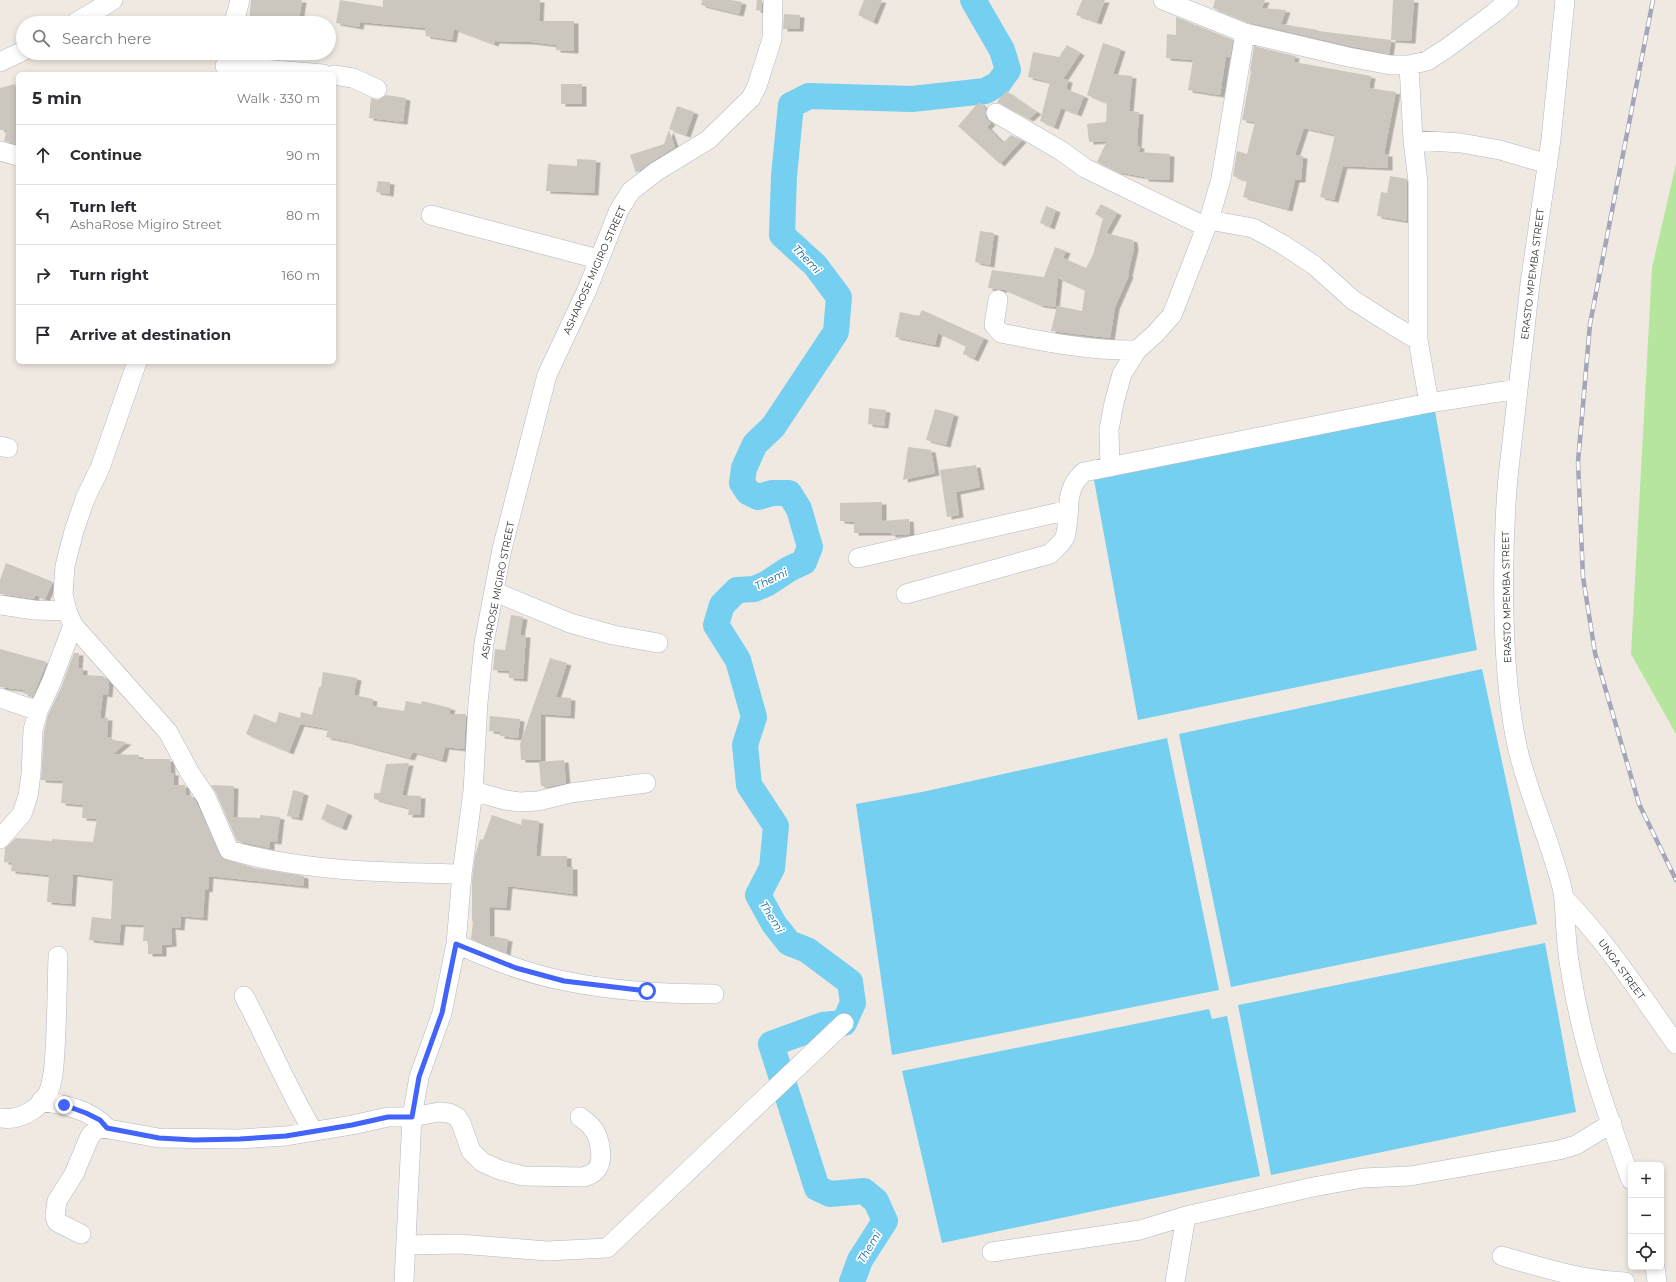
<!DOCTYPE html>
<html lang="en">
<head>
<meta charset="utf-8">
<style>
  :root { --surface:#fff; --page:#f2f2f3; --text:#2b2b33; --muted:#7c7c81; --line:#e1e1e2 }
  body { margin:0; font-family:Montserrat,sans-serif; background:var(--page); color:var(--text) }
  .controls { position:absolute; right:12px; bottom:12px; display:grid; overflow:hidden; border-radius:6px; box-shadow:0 2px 6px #0003 }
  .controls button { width:36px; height:36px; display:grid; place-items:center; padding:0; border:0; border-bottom:1px solid var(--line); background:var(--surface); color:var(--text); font:20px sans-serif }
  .stop { position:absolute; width:12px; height:12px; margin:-9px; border:3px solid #4264fb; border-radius:50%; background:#fff }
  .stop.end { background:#4264fb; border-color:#fff; box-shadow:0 1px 4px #0008 }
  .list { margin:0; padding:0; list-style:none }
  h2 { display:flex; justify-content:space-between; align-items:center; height:52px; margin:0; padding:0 16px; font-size:17px }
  h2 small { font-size:13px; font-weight:400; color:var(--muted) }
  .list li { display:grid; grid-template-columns:26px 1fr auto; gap:12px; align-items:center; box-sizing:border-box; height:60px; padding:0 16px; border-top:1px solid var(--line) }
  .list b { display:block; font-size:15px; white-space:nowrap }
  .list p { margin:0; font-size:13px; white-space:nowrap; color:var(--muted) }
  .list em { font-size:13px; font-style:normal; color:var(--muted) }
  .icon { flex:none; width:22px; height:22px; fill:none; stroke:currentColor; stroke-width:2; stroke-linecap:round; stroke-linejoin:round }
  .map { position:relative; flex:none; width:1676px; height:1282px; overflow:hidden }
  .search { position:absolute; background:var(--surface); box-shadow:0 2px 6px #0003; left:16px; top:16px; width:320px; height:44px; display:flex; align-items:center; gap:10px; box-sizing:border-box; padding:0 14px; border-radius:22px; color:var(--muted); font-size:15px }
  .panel { position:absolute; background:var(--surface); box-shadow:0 2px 6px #0003; left:16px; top:72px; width:320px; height:292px; border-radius:6px }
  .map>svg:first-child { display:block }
  .green { fill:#b6e59e }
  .water { fill:#75cff0 }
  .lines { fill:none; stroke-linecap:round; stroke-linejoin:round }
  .river { stroke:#75cff0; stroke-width:26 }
  .building { fill:#cbc7bf; filter:url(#shadow) }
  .minor-casing { stroke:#b4b7c1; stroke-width:20 }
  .minor { stroke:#fff; stroke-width:19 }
  .rail-casing { stroke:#a3a6b8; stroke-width:4.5 }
  .rail { stroke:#fff; stroke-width:3; stroke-dasharray:9; stroke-linecap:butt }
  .route { stroke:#4264fb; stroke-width:5 }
  .labels { text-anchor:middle; stroke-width:3.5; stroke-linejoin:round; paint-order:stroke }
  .street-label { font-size:10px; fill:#2e2e2e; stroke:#fff }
  .water-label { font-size:11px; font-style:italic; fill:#0d6fa3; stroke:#fff }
</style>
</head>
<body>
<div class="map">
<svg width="1676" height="1282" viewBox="0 0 1676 1282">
  <defs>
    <filter id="shadow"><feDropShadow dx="4.5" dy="2.5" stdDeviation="0" flood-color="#0004"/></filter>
  </defs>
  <rect width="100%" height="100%" fill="#efe9e1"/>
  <path class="green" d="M1676 164V734L1631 654 1652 268Z"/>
  <path class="water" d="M1435 411 1477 650 1138 720 1094 480Z
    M1482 669 1537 924 1231 987 1179 734Z
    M1167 738 1219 990 892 1055 856 804 922 792Z
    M1545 943 1576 1112 1271 1175 1238 1005Z
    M1209 1009 1212 1019 1227 1016 1260 1176 942 1243 902 1071Z"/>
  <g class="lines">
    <path class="river" d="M852 1282 860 1260 885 1221 876 1201 864 1191 830 1194 817 1188 771 1044 823 1025 844 1023 853 1003 850 982 807 950 789 943 774 924 758 895 772 868 776 826 749 785 745 745 754 717 738 660 716 625 722 605 737 590 754 589 766 584 789 569 804 562 810 547 799 509 789 493H772L758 497 748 492 742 483 744 468 755 444 773 427 836 332 839 297 815 265 782 235 784 176 791 105 809 96 912 99 985 91 998 84 1008 70 1002 50 973 0"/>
  </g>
  <path class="building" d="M251 0H302L299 20 287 18V23H249Z
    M340 0 383 7V0H540L539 21H574V51L556 50V45L531 42 495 41 494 44 454 29 452 40 426 36 425 28 360 22 359 27 336 23Z
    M702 0H731L742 2 739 14 701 5Z
    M757 0H762V11L756 10Z
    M864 0H882L873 22 858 15Z
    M1082 0H1105L1097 22 1076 15Z
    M1215 0H1265L1262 8 1286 10 1281 24 1318 30V31L1391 40 1389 54 1350 46 1248 22 1213 8Z
    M1393 0H1414L1411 41 1391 40Z
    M784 14 800 15 799 29H783Z
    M1176 17 1233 40 1230 58 1226 56 1220 95 1188 90 1193 60 1166 58 1167 34 1176 35Z
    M1103 43 1121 49 1113 74 1132 76 1129 111 1139 112 1137 146H1140L1139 152 1170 154 1169 180 1144 179V177L1118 172 1097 162 1107 141 1089 142 1087 124 1106 122 1107 103 1087 95Z
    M1067 45 1080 53 1063 79 1068 80 1066 89 1084 96 1077 114 1061 108 1054 127 1040 121 1050 82 1028 77 1033 52 1059 57Z
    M1254 46 1295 56 1294 62 1371 76 1369 88 1396 92 1384 154H1388V168L1343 166 1334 200 1320 197 1335 135 1304 128 1295 155 1303 156 1301 180H1295L1288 209 1243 197 1247 181 1233 176 1237 151 1247 154 1255 122 1242 120 1251 72 1250 71Z
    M15 84 18 98V145L4 141 7 130H0V88Z
    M561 84H582V104H561Z
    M1006 91 1029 107 1037 112 1029 119 997 102Z
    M386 95 406 98 403 122 369 118 371 98 378 100Z
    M979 102 986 109V118L991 123 987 127 1003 143 1011 135 1022 140 1000 164 958 126Z
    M677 106 694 112 686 135 669 129Z
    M669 130 675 147 651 162 636 173 630 155 664 144Z
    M577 159 596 160 594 193 546 191 548 164 577 166Z
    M1390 176 1407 179V221L1377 216 1381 192 1387 193Z
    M378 181 390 182 389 194 376 192Z
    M1101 204 1117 213 1106 233 1133 240 1134 248 1128 274 1129 275 1115 307 1110 338 1051 331 1057 306 1082 311 1085 290 1058 278 1055 307 1040 305 1003 289V290L988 288 992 270 1044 277 1055 247 1066 251 1063 258 1086 268 1093 255 1103 218 1095 214Z
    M1046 206 1056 210 1050 227 1040 223Z
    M980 231 994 233 990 265 975 262Z
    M922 310 984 338 974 359 963 354 966 346 938 333 935 345 895 337 900 312 919 316Z
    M869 408 886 410 884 426 868 424Z
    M935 409 954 414 946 445 926 440Z
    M908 447 931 450 935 473 903 480Z
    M976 465 980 487 956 492 959 515 947 517 940 470Z
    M882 502V521L909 519 910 534 891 535V533H854V522L840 521V503Z
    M6 563 53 582 45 599 35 595 34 599 0 594V580Z
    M511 615 523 617 520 635H526L523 679 509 678V671L493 670 495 649 505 650Z
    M0 649 47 662 33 696 23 693 24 690 0 687Z
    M74 653H79L78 668H83V675L103 676 109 682 108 695 103 694 100 718H108L107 737 111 738V740L127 742 113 754 139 755V759H170L171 773H174V785H185L186 795H191L196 802 222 858 255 868 304 876V886L209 876 208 890 205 889 203 918 181 916 180 928 171 927 172 944 162 945V954H148V941H143L144 925 121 924 119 943 89 940 92 917 111 919 113 879 73 874 71 904 47 902 49 875 11 871 12 863 4 862 5 848 16 838 52 841V839L93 842 97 819 82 818 83 805 61 803 63 781 41 780 44 732 48 715 61 688Z
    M550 658 567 663 556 697 571 698 570 716 541 714V760H521L520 744Z
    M323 672 357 678 354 695 373 699 372 706 404 711 406 701 421 704 422 701 451 708 449 714H466L464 749 445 747 442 760 413 752 410 758 346 741 326 737 328 729 300 724 289 752 246 734 254 714 276 723 279 712 300 718 301 712 312 715 319 687H321Z
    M490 716 520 719 518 738 500 736V732L489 731Z
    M564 760 566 783 544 788V786H541L539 762Z
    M409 763 402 795 421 796 420 815H408L409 808 374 799V793H380L386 764Z
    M211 785 234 786 233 817 260 818V815L280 817 277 842 270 841V848L237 841 216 793Z
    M293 790 304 793 298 818 287 816Z
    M327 804 348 813 342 828 321 819Z
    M492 815 521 825 522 819 539 821 536 856H567V867H573V894L508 886 506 908 490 907V936L508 939 506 953 471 939 473 921H472V880L475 856 480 839 483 840Z"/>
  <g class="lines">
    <defs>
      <path id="minor" d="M1163 0 1245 33 1348 57 1391 65H1409L1427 61 1447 48 1494 13 1509 0
        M1565 0 1551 139 1530 284 1508 477C1504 523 1503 569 1504 614 1505 661 1508 709 1519 754 1531 801 1552 845 1563 892 1565 905 1565 919 1566 932 1567 948 1569 963 1572 979 1583 1048 1607 1114 1631 1180
        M75 23 113 0
        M234 23 240 0
        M0 62 23 51
        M1409 65 1413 140 1418 182V340L1429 403
        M225 66 323 74
        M334 75 353 78 377 89
        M996 113 1060 150 1085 168 1206 227
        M1413 140 1461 143 1500 150 1548 164
        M0 151 18 156
        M431 215 598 259
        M1209 220 1253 228 1282 244 1314 265 1353 300 1394 326 1418 340
        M998 300 994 325 1001 333C1046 342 1091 351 1137 350
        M137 362 100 468 85 499 74 531 65 566 63 594 67 611 73 625 168 732 190 773 206 797 229 850C304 872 385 872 462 874
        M0 446 8 448
        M1110 467 1109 430 1114 403 1122 374 1137 350 1155 334 1172 315 1209 220 1221 179 1245 33
        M858 558 1069 510
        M495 592 570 623 613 635 658 643
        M906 594 1050 554C1054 549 1063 543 1065 537 1072 514 1062 490 1084 472L1429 403 1518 389
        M0 605 34 610 67 611
        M0 698 38 711
        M473 791 505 800 519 802 538 801 571 793 646 783
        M0 839 22 814 28 796 31 774 33 730 38 711 51 683 73 625
        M1564 898C1607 942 1640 994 1676 1044
        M456 944C491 959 527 974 565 981 613 991 665 994 714 994
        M244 996C268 1041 287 1088 313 1131
        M41 1101C65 1105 90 1109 107 1128
        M0 1118C19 1121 39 1110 48 1093 54 1080 54 1064 55 1051 57 1019 57 988 58 956
        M81 1234 57 1222 55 1216 57 1201 74 1174 90 1136 96 1130 103 1128 159 1138 240 1139 286 1136 352 1125 388 1117H412L439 1112 449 1113 457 1117 461 1123 471 1151 482 1162 500 1170 523 1176 584 1177C589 1175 594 1174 597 1169 604 1160 600 1139 594 1130 591 1125 585 1121 580 1117
        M407 1245 459 1244 547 1251 607 1248 844 1023
        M992 1252 1140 1230 1186 1216 1313 1187 1363 1178 1410 1176 1559 1150 1576 1145 1612 1123
        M1502 1256C1543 1268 1582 1280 1625 1282
        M1655 1267 1657 1282
        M404 1282 412 1117 419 1077 442 1013 456 944 462 874 473 791 478 703 484 643 502 549 547 375 587 290 619 210 631 191 657 171 708 140 751 98 757 86 772 39 773 0
        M1175 1282 1186 1216"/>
    </defs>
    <use href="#minor" class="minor-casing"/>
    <use href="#minor" class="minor"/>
    <defs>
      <path id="rail" d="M1653 0 1590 324 1578 462 1583 577 1595 653 1639 804 1676 880"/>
    </defs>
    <use href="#rail" class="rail-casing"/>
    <use href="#rail" class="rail"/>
  </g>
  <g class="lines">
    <path class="route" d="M64 1105 86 1113 100 1120 107 1128 159 1138 194 1140 240 1139 286 1136 352 1125 388 1117H412L419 1077 442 1013 456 944 516 968 564 981 647 991"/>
  </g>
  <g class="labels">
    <g class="street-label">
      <text transform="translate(594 270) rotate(-66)" y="4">ASHAROSE MIGIRO STREET</text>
      <text transform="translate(1532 274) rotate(-83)" y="4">ERASTO MPEMBA STREET</text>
      <text transform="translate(497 590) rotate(-79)" y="4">ASHAROSE MIGIRO STREET</text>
      <text transform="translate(1506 597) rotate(-91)" y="4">ERASTO MPEMBA STREET</text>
      <text transform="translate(1622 969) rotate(54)" y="4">UNGA STREET</text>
    </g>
    <g class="water-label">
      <text transform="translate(807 259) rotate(46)" y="4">Themi</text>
      <text transform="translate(771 579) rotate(-26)" y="4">Themi</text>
      <text transform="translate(772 917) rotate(58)" y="4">Themi</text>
      <text transform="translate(869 1247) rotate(-59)" y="4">Themi</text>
    </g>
  </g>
</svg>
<div class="controls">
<button>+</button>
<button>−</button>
<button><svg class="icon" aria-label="locate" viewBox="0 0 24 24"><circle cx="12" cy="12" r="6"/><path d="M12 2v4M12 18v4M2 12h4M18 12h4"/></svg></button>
</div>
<div class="stop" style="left:647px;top:991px"></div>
<div class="stop end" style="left:64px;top:1105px"></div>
<div class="search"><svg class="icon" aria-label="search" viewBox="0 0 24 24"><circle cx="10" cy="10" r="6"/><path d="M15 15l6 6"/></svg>Search here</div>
<section class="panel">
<h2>5 min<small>Walk · 330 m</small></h2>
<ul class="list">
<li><svg class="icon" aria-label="ahead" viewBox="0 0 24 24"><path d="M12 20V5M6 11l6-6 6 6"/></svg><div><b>Continue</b></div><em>90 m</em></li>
<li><svg class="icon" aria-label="left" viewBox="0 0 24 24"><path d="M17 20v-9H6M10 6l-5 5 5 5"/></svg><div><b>Turn left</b><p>AshaRose Migiro Street</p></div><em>80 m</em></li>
<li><svg class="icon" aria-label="right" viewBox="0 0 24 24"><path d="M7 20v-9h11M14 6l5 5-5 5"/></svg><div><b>Turn right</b></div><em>160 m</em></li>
<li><svg class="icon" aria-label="arrive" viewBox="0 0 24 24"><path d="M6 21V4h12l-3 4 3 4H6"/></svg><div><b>Arrive at destination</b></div></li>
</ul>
</section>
</div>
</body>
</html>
